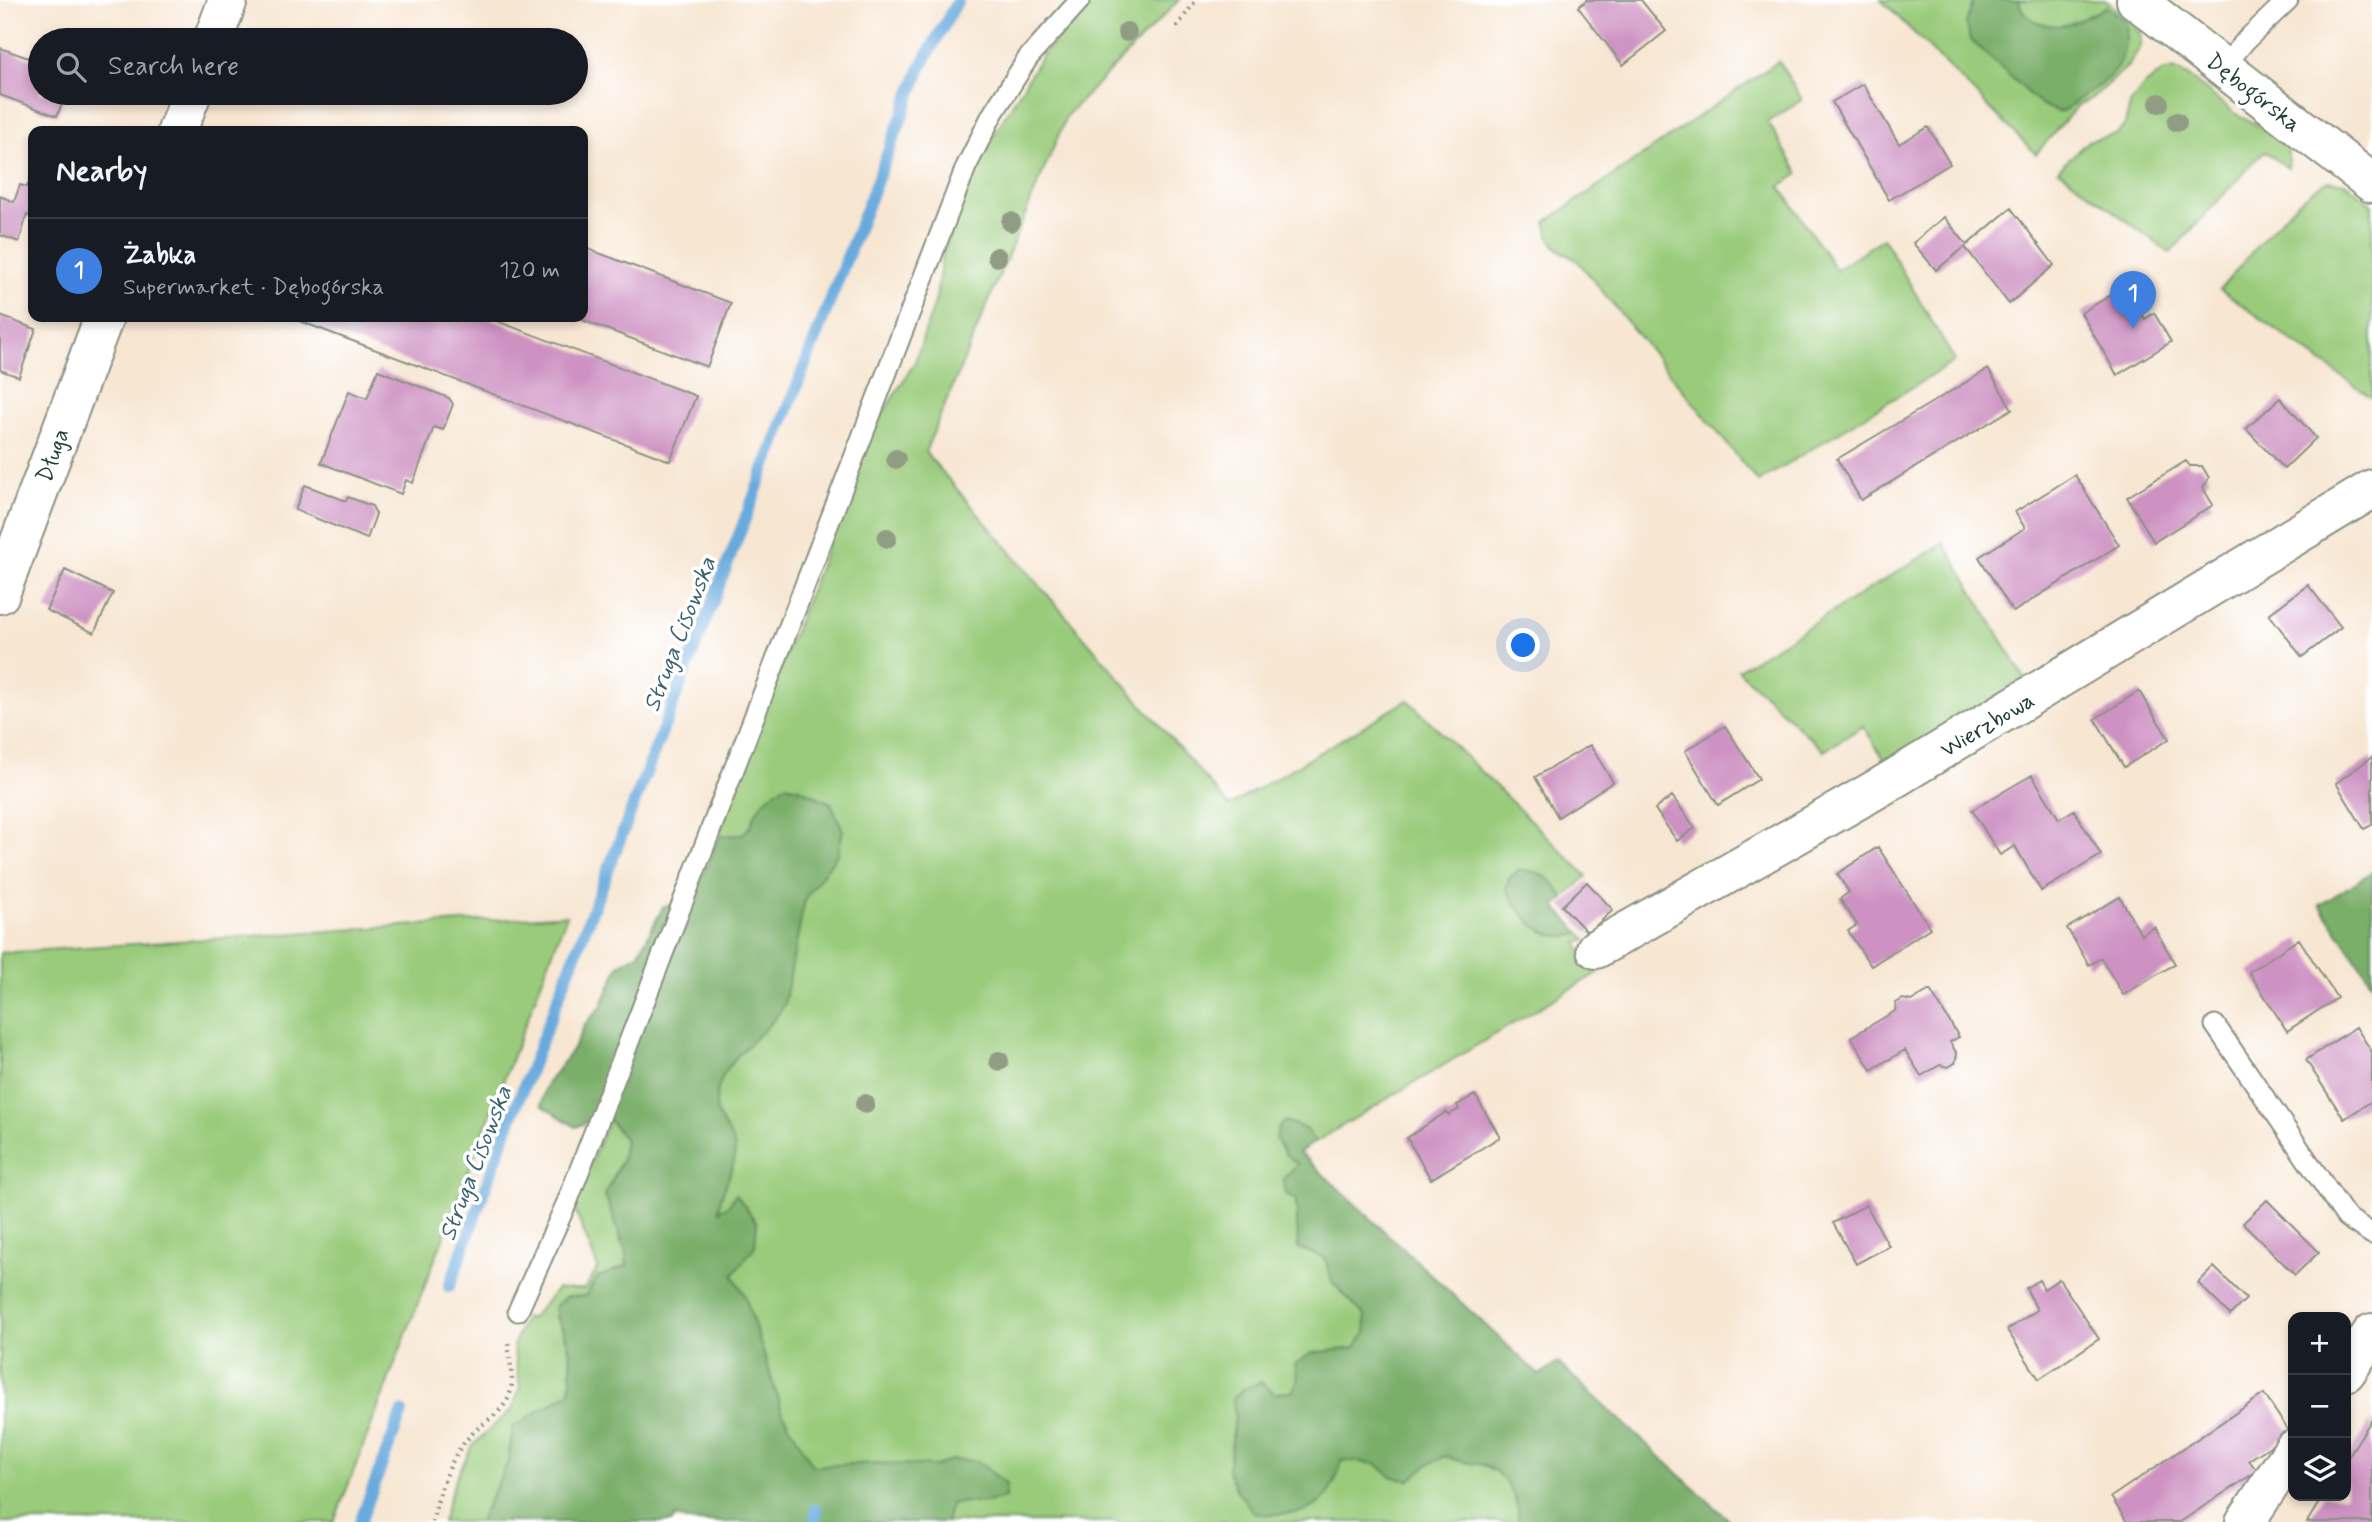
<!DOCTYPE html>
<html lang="en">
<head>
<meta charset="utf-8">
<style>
  :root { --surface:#171b24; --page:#20242c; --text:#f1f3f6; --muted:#9ea1a6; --line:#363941; --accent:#ea580c }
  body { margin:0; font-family:Mynerve,sans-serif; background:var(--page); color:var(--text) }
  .controls { position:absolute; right:21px; bottom:21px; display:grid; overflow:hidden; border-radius:14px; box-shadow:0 4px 10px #0003 }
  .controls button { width:63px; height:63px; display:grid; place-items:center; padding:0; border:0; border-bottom:2px solid var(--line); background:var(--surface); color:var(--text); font:35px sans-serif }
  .you { position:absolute; left:1524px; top:646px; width:24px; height:24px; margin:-18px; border:5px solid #fff; border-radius:50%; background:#1a73e8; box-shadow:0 0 0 10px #1a73e833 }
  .badge { display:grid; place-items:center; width:46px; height:46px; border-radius:50%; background:var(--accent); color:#fff; font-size:23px; font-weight:700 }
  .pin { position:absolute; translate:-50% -58px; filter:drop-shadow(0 2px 4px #0008) }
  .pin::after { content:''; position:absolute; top:37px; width:24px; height:21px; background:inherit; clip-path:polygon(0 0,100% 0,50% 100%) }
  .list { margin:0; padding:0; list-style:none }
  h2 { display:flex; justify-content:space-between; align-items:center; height:91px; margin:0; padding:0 28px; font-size:30px }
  h2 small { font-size:23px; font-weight:400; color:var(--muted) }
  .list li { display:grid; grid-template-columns:46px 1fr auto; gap:21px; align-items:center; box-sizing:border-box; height:105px; padding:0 28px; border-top:2px solid var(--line) }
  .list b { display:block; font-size:26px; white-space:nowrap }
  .list p { margin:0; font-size:23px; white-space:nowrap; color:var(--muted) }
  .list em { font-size:23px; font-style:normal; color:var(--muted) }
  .icon { flex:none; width:38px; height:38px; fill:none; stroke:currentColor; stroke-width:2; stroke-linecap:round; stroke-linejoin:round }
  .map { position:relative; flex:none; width:2372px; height:1522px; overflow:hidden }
  .search { position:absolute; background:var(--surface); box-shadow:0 4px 10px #0003; left:28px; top:28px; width:560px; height:77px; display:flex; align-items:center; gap:18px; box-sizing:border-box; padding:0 24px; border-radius:38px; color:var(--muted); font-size:26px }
  .panel { position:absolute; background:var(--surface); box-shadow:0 4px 10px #0003; left:28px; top:126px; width:560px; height:196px; border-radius:14px }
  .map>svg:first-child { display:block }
  .green { fill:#99cb7a; stroke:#5c8457; stroke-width:2 }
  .forest { fill:#7aaf6a; stroke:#4c764f; stroke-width:2 }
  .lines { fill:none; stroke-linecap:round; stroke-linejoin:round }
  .stream { stroke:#69aadd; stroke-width:12 }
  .building { fill:#cd92c2 }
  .service-casing { stroke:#8b9283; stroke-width:23 }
  .minor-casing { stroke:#8b9283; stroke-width:42 }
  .tertiary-casing { stroke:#8b9283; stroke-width:42 }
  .path { stroke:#8b9283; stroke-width:4.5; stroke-dasharray:2 5; stroke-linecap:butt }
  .service { stroke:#fff; stroke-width:19 }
  .minor { stroke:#fff; stroke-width:38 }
  .tertiary { stroke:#fff; stroke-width:38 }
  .tree { fill:#919c85 }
  .labels { text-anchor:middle; stroke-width:7; stroke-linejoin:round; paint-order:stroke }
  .street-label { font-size:23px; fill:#1f3d34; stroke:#fff }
  .water-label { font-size:24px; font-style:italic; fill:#39636f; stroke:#fff }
</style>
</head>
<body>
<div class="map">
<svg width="2372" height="1522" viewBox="0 0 2372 1522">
  <rect width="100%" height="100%" fill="#fff"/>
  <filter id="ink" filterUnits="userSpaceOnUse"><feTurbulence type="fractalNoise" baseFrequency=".0143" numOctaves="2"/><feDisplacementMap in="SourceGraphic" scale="14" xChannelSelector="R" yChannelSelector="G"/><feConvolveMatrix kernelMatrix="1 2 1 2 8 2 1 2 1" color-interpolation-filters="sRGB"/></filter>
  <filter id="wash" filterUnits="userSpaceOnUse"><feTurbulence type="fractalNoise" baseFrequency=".00686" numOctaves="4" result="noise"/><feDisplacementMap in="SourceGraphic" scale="28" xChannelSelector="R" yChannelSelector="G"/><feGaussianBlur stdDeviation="1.57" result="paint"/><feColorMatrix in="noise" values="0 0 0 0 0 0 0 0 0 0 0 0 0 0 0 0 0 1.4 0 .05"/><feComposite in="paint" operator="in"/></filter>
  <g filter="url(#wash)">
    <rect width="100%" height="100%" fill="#f7e6d2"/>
    <path class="green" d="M1091 0H1179L1067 115 925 452 1229 806 1408 700 1587 876 1555 907 1586 939 1577 944 1599 972 1299 1152 1539 1375 1558 1363 1731 1522H799L673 1141 751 826 741 836H719L735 784 872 431 915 362 936 299 942 256 965 190 984 151 1041 57Z
      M1881 0H2105L2128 18 2141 36 2140 47 2129 65 2091 99 2078 105 2036 154Z
      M1779 61 1802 100 1768 122 1799 174 1780 186 1836 270 1883 238 1955 361 1758 482 1577 260C1559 252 1547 242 1546 222Z
      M2174 69 2188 76 2240 117 2284 137 2288 147V168L2264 151 2170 253 2058 170 2088 141 2118 133 2125 124 2131 102 2143 87 2162 72Z
      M2330 181 2345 183 2372 204V398L2220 289C2243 264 2301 188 2330 181Z
      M1944 543 2028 684 1891 770 1863 726 1824 751 1738 670Z
      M567 915 334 1522H0V953Z
      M609 1119 625 1140 622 1160 614 1174 619 1238 625 1248 627 1266 598 1277 585 1296 566 1297 555 1316C571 1341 573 1363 570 1392L513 1427 508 1462 479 1522H442L455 1480 473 1445 513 1408 520 1386 513 1346 525 1317 531 1319 557 1289H585L598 1268 573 1205Z"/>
    <path class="forest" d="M1974 0H2019C2020 10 2026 16 2035 21 2064 34 2081 18 2107 7L2127 23C2125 82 2102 79 2065 110L2058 112 2040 104 1970 39 1966 23Z
      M785 785 799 788 831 803 843 830 838 853 805 899 784 1005C763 1041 716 1058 716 1105 716 1121 734 1134 735 1149 736 1173 719 1189 719 1211L729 1205 736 1194 757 1223 755 1246 733 1275 745 1295 783 1414 813 1466 878 1463 936 1466 951 1460 977 1461 1006 1484 1005 1497C987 1506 970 1499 951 1504L946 1522H694L676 1517 672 1522H479L508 1462 513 1427 570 1392C572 1372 573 1356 566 1336 562 1324 555 1319 555 1306L566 1297 585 1296 598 1277 627 1266 625 1248 605 1195 622 1160 625 1140 609 1119 589 1121 576 1127 541 1105 545 1087 575 1046 585 1024 601 1007 619 965 639 953 663 907 692 900 719 836 741 835 751 827C753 809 770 794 785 785Z
      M1519 870C1540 870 1555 880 1564 899L1555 907 1581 934C1544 944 1522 919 1506 888L1510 877Z
      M2372 872V983L2320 905Z
      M1285 1121 1306 1129 1315 1142 1299 1152 1539 1375 1558 1363 1731 1522H1518C1521 1501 1504 1472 1483 1465 1470 1462 1459 1463 1446 1456L1429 1464 1409 1481 1391 1476 1376 1464 1342 1460C1329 1513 1304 1516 1255 1514L1237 1491 1228 1471 1235 1417 1233 1398 1243 1389 1261 1382 1274 1393 1292 1392 1298 1380 1295 1364 1312 1353 1354 1348 1366 1332 1365 1316 1332 1282 1325 1258 1298 1248 1296 1199 1286 1194 1283 1179 1298 1164 1285 1154 1276 1139 1278 1128Z"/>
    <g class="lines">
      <path class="stream" d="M449 1287 506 1132 922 65 958 0
        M360 1522 402 1412
        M815 1522 816 1509"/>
    </g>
    <g id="blocks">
      <path class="building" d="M1587 0H1641L1666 31 1623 65 1578 7Z
        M0 48 40 62V93H66L57 116 0 95Z
        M1863 84 1899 144 1928 127 1950 164 1889 200 1832 102Z
        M33 172V218L27 215 19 242 0 235V196L14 202 20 185 27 187Z
        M2011 208 2054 265 2009 304 1965 247 1936 270 1913 243 1944 217 1967 245Z
        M583 247 731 303 707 367 574 317H583Z
        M2126 286 2145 319 2154 313 2171 342 2117 375 2081 313Z
        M0 316 36 329 19 377 0 370Z
        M289 317H486L696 396 670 461Z
        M1988 369 2012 409 1861 500 1837 459Z
        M378 370 449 398 453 404 443 430 434 427 413 483 406 480 401 494 321 463 349 391 367 398Z
        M2280 398 2316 438 2284 469 2246 429Z
        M2186 461 2190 466H2202L2209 478 2203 488 2213 505 2154 542 2127 497Z
        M2075 475 2119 545 2013 612 1979 557 2025 528 2015 512Z
        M305 485 346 501 348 497 372 506 376 514 367 539 295 510Z
        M65 570 113 593 94 633 46 610Z
        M2308 585 2341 627 2302 657 2269 614Z
        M2139 691 2169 739 2124 767 2095 719Z
        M1725 726 1759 779 1718 805 1685 751Z
        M1590 745 1613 782 1558 817 1535 777Z
        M2372 757V825L2364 829 2336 783Z
        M2032 775 2059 819 2074 810 2101 855 2041 891 2015 846 2000 855 1972 810Z
        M1672 796 1695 828 1677 841 1655 809Z
        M1878 847 1930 928 1871 966 1848 931 1857 925 1840 899 1849 892 1837 874Z
        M1587 882 1613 910 1588 933 1562 906Z
        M2120 897 2141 935 2154 927 2175 964 2123 995 2101 958 2089 965 2067 928Z
        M2299 939 2337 998 2287 1031 2249 972Z
        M1930 990 1959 1037 1950 1042 1957 1054 1955 1063 1948 1067 1940 1065 1921 1076 1905 1050 1871 1070 1851 1037 1895 1011 1896 1003 1903 999 1911 1001Z
        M2356 1027 2372 1052V1101L2344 1119 2306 1060Z
        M1475 1095 1500 1137 1431 1179 1407 1138 1446 1112 1449 1115 1459 1109 1457 1105Z
        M2267 1200 2319 1252 2295 1275 2243 1223Z
        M1866 1205 1889 1246 1856 1264 1833 1223Z
        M2214 1267 2246 1299 2230 1315 2198 1283Z
        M2059 1279 2099 1339 2039 1379 2007 1330 2037 1310 2026 1288 2039 1280 2044 1289Z
        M2264 1394 2290 1433 2249 1460 2257 1471 2180 1522H2127L2111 1497Z
        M2372 1419V1522H2307L2323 1496H2346V1460Z"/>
    </g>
  </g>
  <g filter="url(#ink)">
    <use href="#blocks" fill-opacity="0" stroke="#8b9283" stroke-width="2"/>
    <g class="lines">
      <defs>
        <path id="service" d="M2223 68 2246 40 2288 0
          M2215 1025 2346 1217 2372 1234
          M518 1311 568 1200 966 167 992 115 1028 58 1080 0"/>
        <path id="minor" d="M213 40 228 0
          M177 131 192 93
          M0 594 104 317
          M1596 949 1882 786 2372 489
          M2346 1372 2372 1333
          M2245 1522 2293 1450"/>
        <path id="tertiary" d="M2136 0 2372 183"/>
      </defs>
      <use href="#service" class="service-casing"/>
      <use href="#minor" class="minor-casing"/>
      <use href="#tertiary" class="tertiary-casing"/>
      <path class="path" d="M1177 27 1196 0
        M432 1522C440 1490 450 1454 475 1431 488 1419 502 1413 509 1396 517 1376 506 1359 509 1338"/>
      <use href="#service" class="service"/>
      <use href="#minor" class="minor"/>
      <use href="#tertiary" class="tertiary"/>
    </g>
    <g class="tree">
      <circle cx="1127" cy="32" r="10"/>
      <circle cx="2159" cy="103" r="10"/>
      <circle cx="2177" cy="122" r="10"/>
      <circle cx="1011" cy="222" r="10"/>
      <circle cx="997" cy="257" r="10"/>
      <circle cx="896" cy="459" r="10"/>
      <circle cx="887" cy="538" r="10"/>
      <circle cx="999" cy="1061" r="10"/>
      <circle cx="865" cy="1104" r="10"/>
    </g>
  </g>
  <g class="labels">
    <g class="street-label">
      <text transform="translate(2254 92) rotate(38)" y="8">Dębogórska</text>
      <text transform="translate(52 455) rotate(-70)" y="8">Długa</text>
      <text transform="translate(1987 724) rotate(-31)" y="8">Wierzbowa</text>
    </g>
    <g class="water-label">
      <text transform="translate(679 634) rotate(-69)" y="8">Struga Cisowska</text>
      <text transform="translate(475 1163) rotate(-69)" y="8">Struga Cisowska</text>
    </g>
  </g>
</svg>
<div class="controls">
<button>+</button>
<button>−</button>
<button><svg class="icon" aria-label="layers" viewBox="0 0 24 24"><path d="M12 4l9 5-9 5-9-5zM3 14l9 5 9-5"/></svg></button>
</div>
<div class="you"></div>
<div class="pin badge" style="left:2133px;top:329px;background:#3f7fe0">1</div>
<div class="search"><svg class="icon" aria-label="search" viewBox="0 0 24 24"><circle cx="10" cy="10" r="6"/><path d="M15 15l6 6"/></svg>Search here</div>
<section class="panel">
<h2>Nearby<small></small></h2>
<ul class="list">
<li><span class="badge" style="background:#3f7fe0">1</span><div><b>Żabka</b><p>Supermarket · Dębogórska</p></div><em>120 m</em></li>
</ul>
</section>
</div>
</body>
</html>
